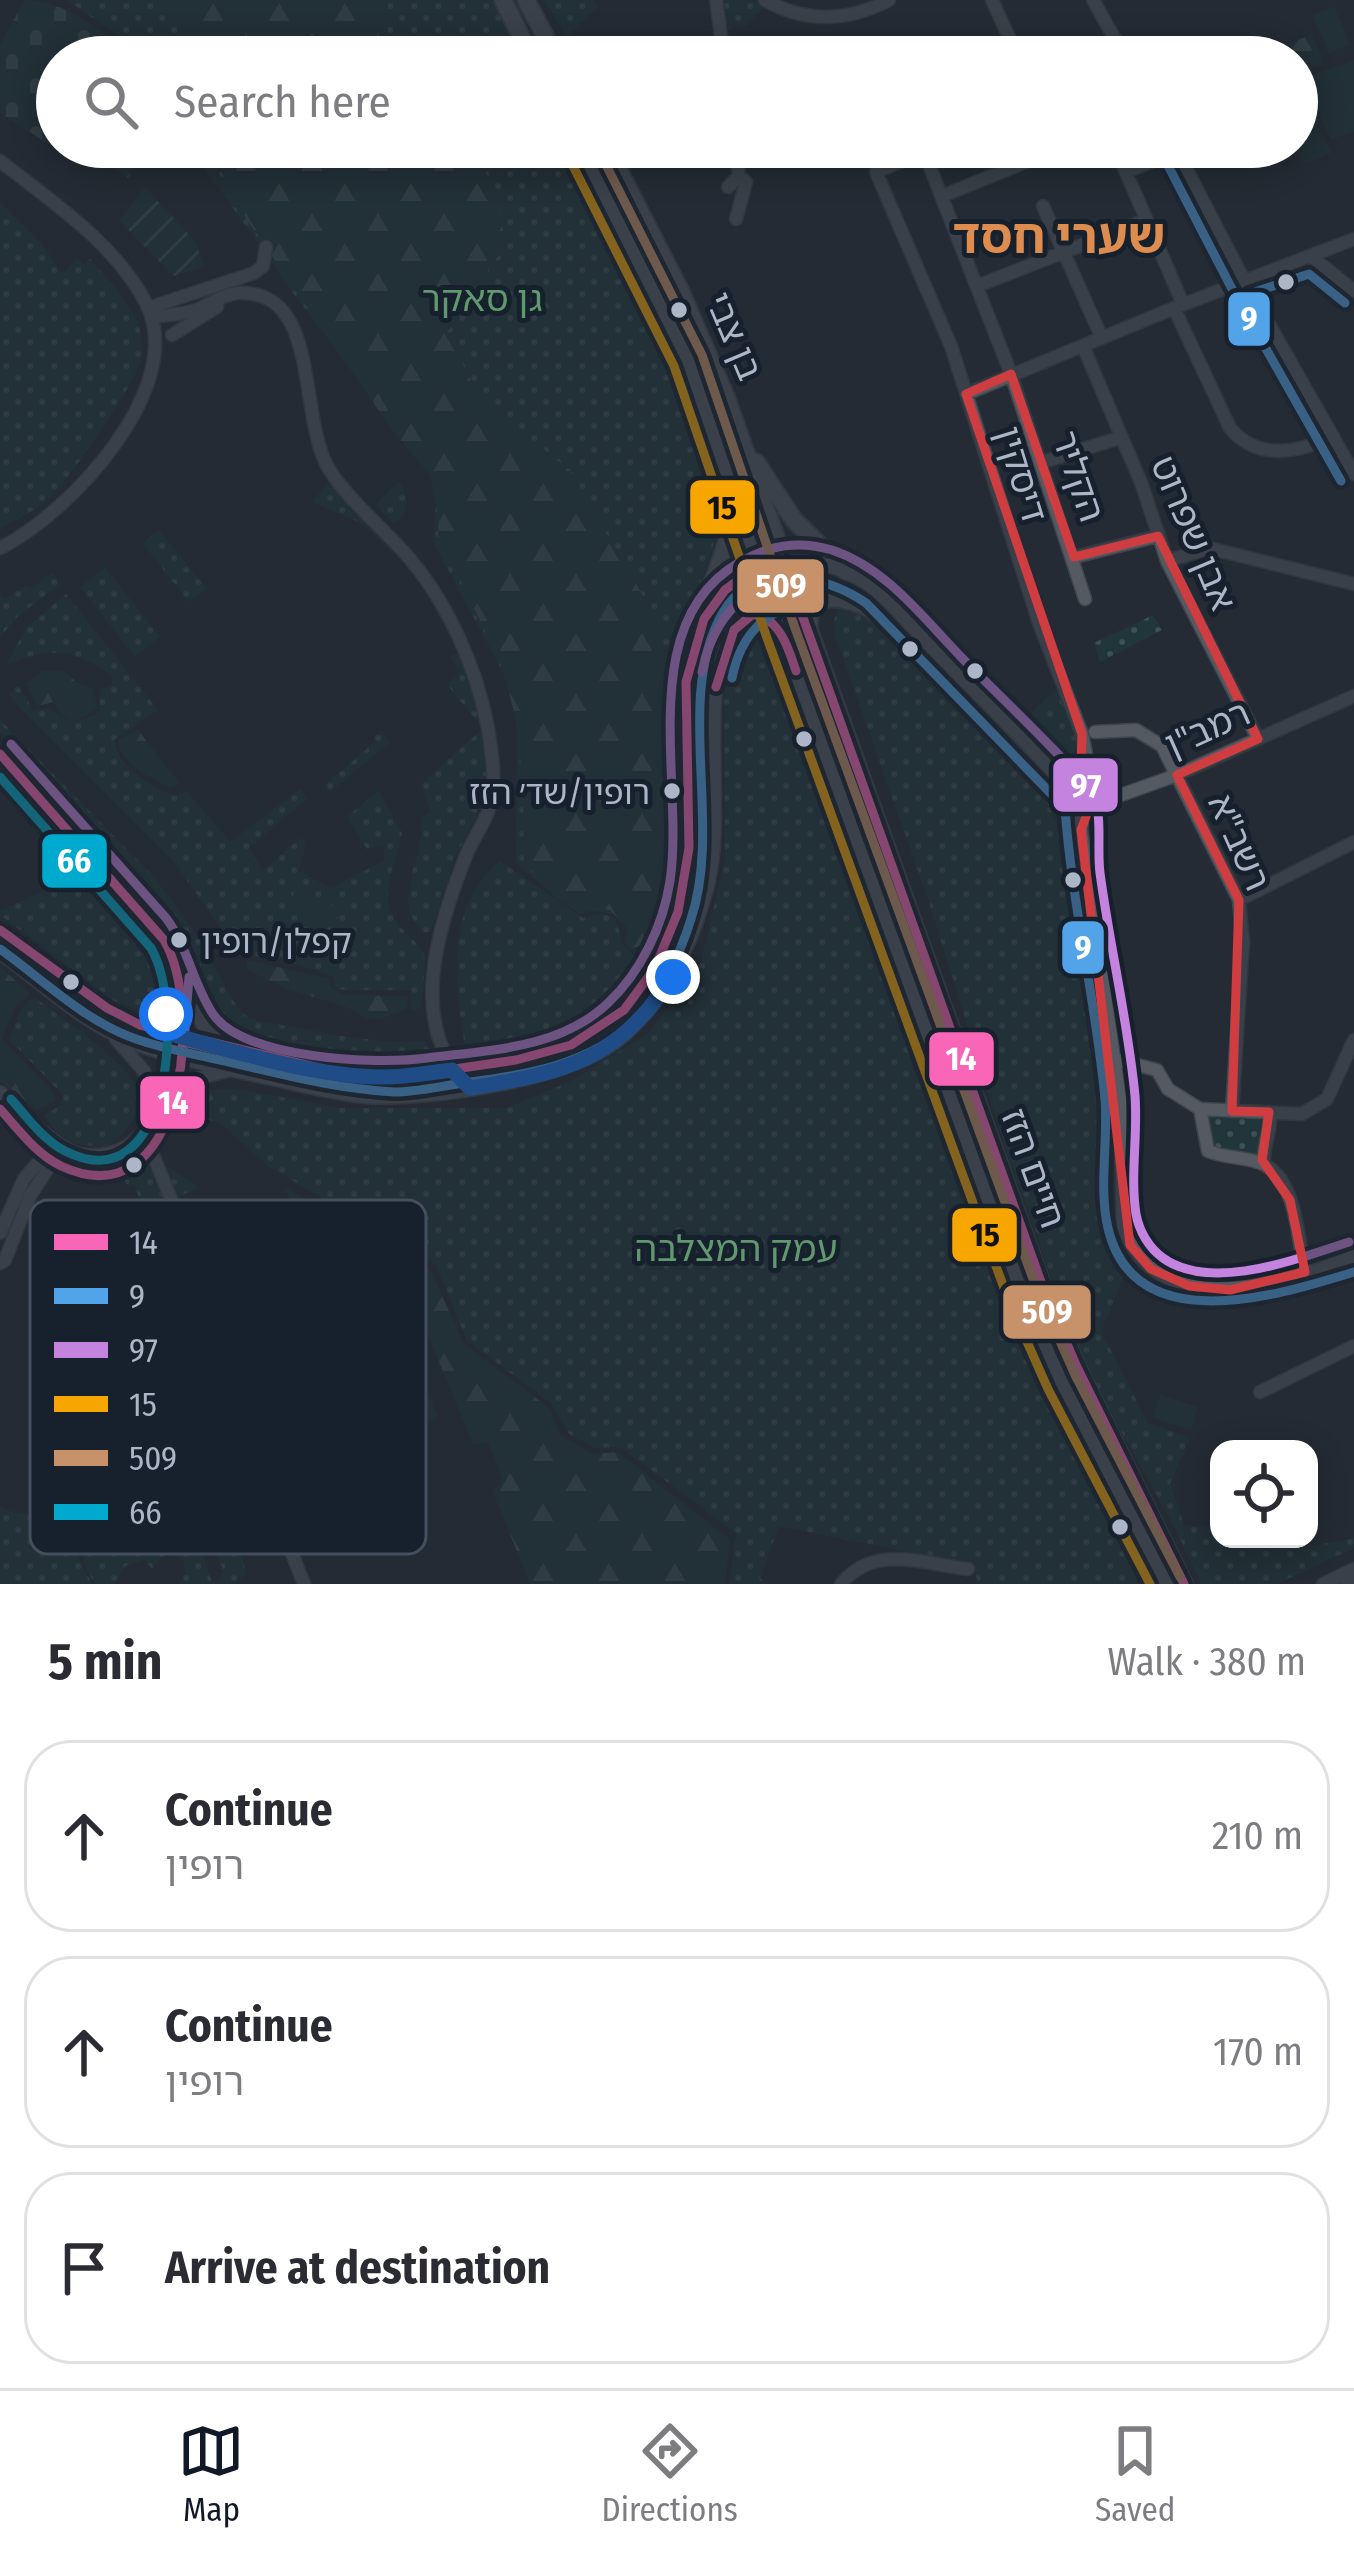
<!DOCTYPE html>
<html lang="en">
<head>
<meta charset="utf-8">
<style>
  :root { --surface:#fff; --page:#f2f2f3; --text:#2b2b33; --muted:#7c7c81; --line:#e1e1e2; --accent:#111827 }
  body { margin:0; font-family:"Fira Sans Condensed","Noto Sans Hebrew",sans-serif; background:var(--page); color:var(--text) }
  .controls { position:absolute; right:36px; bottom:36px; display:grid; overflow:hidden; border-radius:24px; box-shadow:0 6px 30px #0003 }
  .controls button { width:108px; height:108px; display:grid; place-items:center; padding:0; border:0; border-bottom:3px solid var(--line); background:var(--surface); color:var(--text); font:60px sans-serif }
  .stop { position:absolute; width:36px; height:36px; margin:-27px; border:9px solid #1a73e8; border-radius:50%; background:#fff }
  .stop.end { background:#1a73e8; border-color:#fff; box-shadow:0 3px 12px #0008 }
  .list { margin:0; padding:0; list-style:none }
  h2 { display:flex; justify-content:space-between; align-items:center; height:156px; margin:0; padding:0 48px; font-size:51px }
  h2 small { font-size:39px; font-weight:400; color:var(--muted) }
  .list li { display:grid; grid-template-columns:78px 1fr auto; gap:36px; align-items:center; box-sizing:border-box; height:192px; margin:0 24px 24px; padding:0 24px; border:3px solid var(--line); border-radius:48px }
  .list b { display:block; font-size:45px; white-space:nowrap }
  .list p { margin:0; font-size:39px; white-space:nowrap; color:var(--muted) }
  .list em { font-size:39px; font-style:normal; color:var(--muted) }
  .icon { flex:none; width:66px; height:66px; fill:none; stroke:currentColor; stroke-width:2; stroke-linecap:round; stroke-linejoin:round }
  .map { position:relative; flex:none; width:1354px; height:1584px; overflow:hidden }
  .search { position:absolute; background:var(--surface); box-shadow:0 6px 30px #0003; left:36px; right:36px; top:36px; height:132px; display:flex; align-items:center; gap:30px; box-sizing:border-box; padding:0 42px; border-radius:66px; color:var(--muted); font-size:45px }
  .sheet { height:804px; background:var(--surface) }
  nav { display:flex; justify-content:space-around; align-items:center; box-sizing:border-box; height:168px; border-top:3px solid var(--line); background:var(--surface); font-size:33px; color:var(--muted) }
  nav a { display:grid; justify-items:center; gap:6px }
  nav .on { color:var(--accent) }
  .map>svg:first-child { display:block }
  .grass { fill:url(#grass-dots) }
  .forest { fill:url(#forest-firs) }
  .cemetery { fill:url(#cemetery-stones) }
  .garden { fill:url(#garden-furrows) }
  .pitch { fill:#21363a }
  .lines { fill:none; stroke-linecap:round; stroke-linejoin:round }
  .minor-casing { stroke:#40454c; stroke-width:15 }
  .major-casing { stroke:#414750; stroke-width:20 }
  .minor { stroke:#545962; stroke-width:12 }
  .major { stroke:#565c64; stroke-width:16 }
  .bus-1-casing { stroke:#17212e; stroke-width:18 }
  .bus-2-casing { stroke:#17212e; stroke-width:18 }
  .bus-3-casing { stroke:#17212e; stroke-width:18 }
  .bus-4-casing { stroke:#17212e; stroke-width:18 }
  .bus-5-casing { stroke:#17212e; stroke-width:18 }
  .bus-6-casing { stroke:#17212e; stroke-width:18 }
  .bus-1 { stroke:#fa66b7; stroke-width:9 }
  .bus-2 { stroke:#53a3e8; stroke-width:9 }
  .bus-3 { stroke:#c483df; stroke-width:9 }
  .bus-4 { stroke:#f7a600; stroke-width:9 }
  .bus-5 { stroke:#c7916a; stroke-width:9 }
  .bus-6 { stroke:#00a9ce; stroke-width:9 }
  .route { stroke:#1a73e8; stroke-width:15 }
  .marked { fill:none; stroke:#d03d40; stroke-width:9; stroke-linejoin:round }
  .bus-dot { fill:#acb6c7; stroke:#17212e; stroke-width:4.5 }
  .labels { text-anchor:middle; stroke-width:10; stroke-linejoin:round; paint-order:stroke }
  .bus-label { font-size:33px; fill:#acb6c7; stroke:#17212e; text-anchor:end }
  .park-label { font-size:36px; fill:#61996e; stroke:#17212e }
  .street-label { font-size:36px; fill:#acb6c7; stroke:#17212e }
  .district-label { font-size:48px; font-weight:bold; fill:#de8d4f; stroke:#17212e }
  .key { fill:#17212e; stroke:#444e5c; stroke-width:3 }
  .key-label { font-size:33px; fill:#acb6c7 }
  .line-badge { stroke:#17212e; stroke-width:4.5 }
  .badge-label { font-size:33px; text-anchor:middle; font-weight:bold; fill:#fff }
  .pale-badge-label { font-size:33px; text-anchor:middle; font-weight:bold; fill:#111 }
</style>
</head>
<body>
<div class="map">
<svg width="1354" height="1584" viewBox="0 0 1354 1584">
  <defs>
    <pattern id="grass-dots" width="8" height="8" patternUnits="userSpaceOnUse" patternTransform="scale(3)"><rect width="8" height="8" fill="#21363a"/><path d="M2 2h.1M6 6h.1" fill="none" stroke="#3f5155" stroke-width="1.8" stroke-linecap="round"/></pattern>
    <pattern id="forest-firs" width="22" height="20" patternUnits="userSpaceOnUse" patternTransform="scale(3)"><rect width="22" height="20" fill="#21363a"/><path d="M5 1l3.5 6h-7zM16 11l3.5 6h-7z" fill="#3f5155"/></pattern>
    <pattern id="cemetery-stones" width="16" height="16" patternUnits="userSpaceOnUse" patternTransform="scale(3)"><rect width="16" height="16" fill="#21363a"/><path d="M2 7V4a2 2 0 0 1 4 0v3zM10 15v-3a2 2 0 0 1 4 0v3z" fill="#3f5155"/></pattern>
    <pattern id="garden-furrows" width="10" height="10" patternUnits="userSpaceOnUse" patternTransform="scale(3)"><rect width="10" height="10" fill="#21363a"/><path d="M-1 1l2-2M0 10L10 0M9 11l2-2" fill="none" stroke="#3f5155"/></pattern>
  </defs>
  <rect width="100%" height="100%" fill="#242b34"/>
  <path class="grass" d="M67 0H492L521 57H148Z
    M544 0H593L598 7 567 36Z
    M724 0H750L763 8 745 27 728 29Z
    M190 147H567L640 280 716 456 728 493 717 535 685 627 673 716 676 821 661 885 619 915 580 909 551 892 516 863 517 698 433 542 437 482 296 297Z
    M0 202 42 244 63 274 77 259 83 264 90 259C113 285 145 316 143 353 142 375 72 474 55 493 41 508 17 520 0 528Z
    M399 482C410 497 411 513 394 523L376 505Z
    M327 484 339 490 395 545 394 555 361 523 312 502Z
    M159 530 207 589 189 602 142 543Z
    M105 567 160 637 135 657 80 587Z
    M52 572 60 584 18 616 0 637V595L5 599 26 585 32 588Z
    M66 594 158 710 114 740C120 770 149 785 176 796L187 791 230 842 300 789 307 799 249 848 263 870 302 837 306 844 299 871 331 888 385 860 383 845 367 849 347 817 379 790 402 833C400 856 386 875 388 898 391 926 409 931 423 952 428 959 421 996 422 1008L411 1011V990H344L336 988 333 976 275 957 242 958 174 862 19 707 9 695 18 685 33 710 48 708C68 725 78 724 100 712L99 690 112 685V675C71 648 53 647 6 665L27 627Z
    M840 606 863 609 943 689 1047 802 1067 846 1096 992 1104 1058V1151L1110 1211 1129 1265 1101 1331 1148 1423 1190 1438 1170 1484 1184 1525 1219 1529V1539H1264L1302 1548 1354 1538V1548L1277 1584H1201L1175 1528 1089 1374 1063 1309 1008 1156 927 896 835 636 833 623Z
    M1153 615 1162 630 1100 662 1094 643Z
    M749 625 762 626 776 641 866 862 931 1096 975 1229 1027 1359 1139 1584H978L973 1565 779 1526 760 1578 768 1584H729L736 1533 620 1447 595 1448 569 1434 551 1403 467 1341 436 1265 268 1166 219 1122 188 1116 200 1090 239 1089 340 1108H506L569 1082 649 1033 701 962 725 860 724 665 730 643Z
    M460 653 488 731V767L477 816 456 855 431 931 424 933C388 901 426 858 421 818L430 812 421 784 483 728 447 685 461 671 450 656Z
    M1059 687 1081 748 1057 763 1017 726Z
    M0 720 155 878 197 935 238 1009 250 1019 341 1036 390 1042 425 1041 429 1049C393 1065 255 1057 233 1022L218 1020 191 945 178 925 0 732Z
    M381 731 390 742 329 793 323 786 376 741 374 737Z
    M499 860 583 918C610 909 618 914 621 942L634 956C590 1025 541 1035 465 1048 457 995 447 939 475 889 481 879 492 869 499 860Z
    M85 871C117 908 173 950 158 1005L144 1011 116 1002 0 915V911Z
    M34 997C60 1017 129 1061 138 1092 144 1114 124 1134 108 1146 76 1147 61 1143 44 1115L61 1105 63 1095 9 1039 21 1009Z
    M1205 1114 1219 1118 1266 1117 1257 1156 1214 1149Z
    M157 1160 199 1187C179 1195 167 1208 147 1217L134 1185 128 1186 123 1178 140 1172Z
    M236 1466 242 1490 227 1494 246 1573 235 1584H178L185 1574 184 1561 173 1552 160 1558 153 1570 145 1560 125 1566 115 1584H96C82 1567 80 1554 88 1534L100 1541 127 1529 136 1499 167 1489 183 1500 212 1582 221 1579 222 1567 186 1485Z
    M66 1501H87L78 1557 92 1584H0V1506C25 1521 41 1511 66 1501Z"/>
  <path class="forest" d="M158 0H388V32L396 57H199L167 6Z
    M1312 34 1324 63 1301 72 1289 44Z
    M210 147H472L499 197 505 245 447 332 474 387 497 413 570 470 646 601 666 654 677 769 674 836 663 892 645 944 631 949 624 942 627 928 610 910 597 908 580 914 553 896 524 860 523 783 515 715 500 661 438 535 439 521 430 475 393 431 238 207Z
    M62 670 75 681 94 689 97 709 74 722 62 716 54 702 37 706 26 684 42 671Z
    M138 730 180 784 170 788C149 776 121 766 118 740Z
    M294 890 330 901 338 918 323 927 292 905Z
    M247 960 330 979V987L343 995 408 996 407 1009 381 1019 367 1018 344 1006 287 989 246 969Z
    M0 967 30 993 15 1007 2 1039 53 1092 56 1101 37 1110 0 1082Z
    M284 1187 431 1271 463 1343 549 1408 560 1435 593 1454 618 1452 730 1540 725 1584H530L493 1492 503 1480 488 1442 473 1444 428 1335 319 1264Z
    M364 1317 416 1363 438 1418 416 1425 400 1402 355 1400 351 1394 377 1375 360 1343Z"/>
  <path class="cemetery" d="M25 0C66 0 104 34 137 57H57V143L53 147 0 113V45Z
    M80 147H146L128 178Z"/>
  <path class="garden" d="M145 187 194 240 205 266 174 276 119 221Z"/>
  <path class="pitch" d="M1334 6 1350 44 1329 53 1312 15Z
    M1354 60V132L1331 140 1316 107 1327 102 1308 107 1299 80Z
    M1310 113 1332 152 1305 164 1296 147 1297 119Z
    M1160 1395 1198 1407 1191 1430 1153 1418Z"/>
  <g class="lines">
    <defs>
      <path id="minor" d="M716 0 724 57
        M765 0C805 23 848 22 889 0
        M992 0 1018 57
        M1093 0 1125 57
        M735 147 739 176
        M935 147 876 172 951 346 1039 623 1082 734 1086 754 1081 830 1120 1099 1123 1227C1159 1323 1282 1285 1354 1256
        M1115 147 1183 304
        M1175 147 1244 280 1354 474
        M924 152 1011 374 1085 599
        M0 161C52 202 115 243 146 303 189 387 69 514 0 548
        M1126 172 1178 151
        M728 187 739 176 746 182 736 219
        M942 196 1063 147
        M1043 206 1102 338
        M1312 257 1354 291
        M977 286 1146 220
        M148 308 254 273 263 266 266 247
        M1174 308 1230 428C1257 461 1299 453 1333 436
        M151 317C166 315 182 315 196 310 209 305 223 294 238 293 322 289 297 416 329 469 347 498 378 524 402 550 445 597 476 664 488 728 492 754 497 784 489 809 483 827 471 841 465 858 437 930 406 1027 470 1088
        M172 335 217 307
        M1083 346 1142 485 1167 561 1258 739
        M966 394 1174 308 1354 239
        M1043 462 1122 437
        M1074 557 1158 536
        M1167 561 1209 548 1354 584
        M709 606C741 549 815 551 864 582 890 599 910 626 931 647 981 698 1032 748 1080 801
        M1095 732 1136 730 1162 746 1239 900 1243 942 1232 1111
        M0 754C36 795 73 836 109 877 132 903 164 930 176 964 200 1032 179 1210 68 1169 40 1159 20 1131 0 1109
        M1050 795 1080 830
        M1239 900 1354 842
        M0 930C45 959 85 1000 134 1022 175 1040 222 1048 266 1057 298 1064 331 1074 363 1077 418 1082 556 1059 601 1029 639 1003 661 960 676 918 709 825 665 722 699 631
        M0 953C39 981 75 1016 119 1037 164 1058 219 1067 267 1078 300 1085 333 1094 366 1097 431 1101 577 1080 626 1034 669 995 694 940 708 885 727 810 697 683 734 625 745 610 760 600 777 594 825 576 854 598 890 628L1046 790 1070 801 1107 800 1177 775 1354 696
        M187 1001 206 1030 223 1045
        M116 1039 144 1071 154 1102
        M1114 1059 1157 1070 1168 1089 1200 1109 1302 1114 1327 1099 1354 1040
        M0 1092C22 1110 46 1140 73 1152 84 1156 98 1156 110 1153 177 1137 169 1022 174 969
        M176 1095 199 1078 227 1071
        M1200 1109 1208 1151C1226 1159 1248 1156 1265 1165 1297 1181 1298 1241 1305 1272
        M151 1150 251 1395
        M1264 1164C1262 1145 1273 1130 1269 1112
        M0 1233 24 1179 48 1151
        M0 1263 5 1260 30 1196 56 1156
        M211 1292 235 1284 273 1374
        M96 1345 95 1341 212 1296
        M1260 1392 1354 1346
        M229 1394 304 1584
        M841 1584C875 1543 923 1564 968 1569
        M1323 1584 1354 1569
        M1346 1584 1354 1579"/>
      <path id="major" d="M503 0 531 57
        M526 0 556 57
        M580 147 688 360 781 633 1022 1293 1061 1382 1167 1584
        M607 147 681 292 726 397 1045 1293 1077 1367 1184 1584
        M756 462 794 520 847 572
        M809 625 810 607C825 593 845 599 863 605
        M731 632 746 619 758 615 779 630
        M697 636C704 590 733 546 735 500"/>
    </defs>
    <use href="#minor" class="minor-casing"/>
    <use href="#major" class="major-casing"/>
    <use href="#minor" class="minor"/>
    <use href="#major" class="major"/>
    <defs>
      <path id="bus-1" d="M716 687 734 630 753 614C780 619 788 647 796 671
        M0 754 164 940C205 1010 183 1223 61 1166 36 1154 18 1129 0 1109
        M0 930 107 1008 140 1025 340 1073 400 1077 516 1060 571 1045 624 1010 655 968 678 912 689 848 686 682 704 619 725 590 740 579 782 559 1045 1293 1077 1367 1184 1584"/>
      <path id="bus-2" d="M1162 154 1231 287 1341 481
        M1249 294 1309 274 1345 303
        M732 678C741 633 766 610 810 600
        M0 949C42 979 86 1022 136 1039 164 1049 195 1054 224 1061 281 1074 336 1089 394 1092 415 1092 437 1087 457 1084 519 1075 588 1068 634 1021 661 994 680 955 691 919 723 823 674 700 722 614 752 559 824 574 866 603L1065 808C1072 906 1096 1001 1105 1099 1108 1138 1100 1180 1106 1218 1126 1343 1276 1296 1354 1272"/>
      <path id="bus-3" d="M702 672C713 615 748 583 804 570
        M11 744 166 918C188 947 193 984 213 1014 243 1059 377 1065 427 1058 489 1050 560 1049 608 1003 641 972 663 926 670 881 685 781 633 623 740 562 770 545 798 540 832 550 887 568 924 619 963 659 983 680 1089 780 1095 799 1102 821 1097 850 1100 873 1110 948 1128 1021 1135 1096 1138 1135 1130 1176 1136 1214 1139 1231 1149 1248 1163 1258 1212 1293 1299 1258 1349 1242
        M189 977 184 1042 255 1059"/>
      <path id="bus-4" d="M567 154 674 366 767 638 1008 1299 1048 1389 1150 1584"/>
      <path id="bus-5" d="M597 147 702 355 795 628 1036 1287 1075 1375 1180 1577"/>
      <path id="bus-6" d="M0 777 151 948C185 1007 171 1205 65 1151 43 1140 27 1117 11 1099"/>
    </defs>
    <use href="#bus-1" class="bus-1-casing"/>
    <use href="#bus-2" class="bus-2-casing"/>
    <use href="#bus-3" class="bus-3-casing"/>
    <use href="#bus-4" class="bus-4-casing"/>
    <use href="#bus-5" class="bus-5-casing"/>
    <use href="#bus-6" class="bus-6-casing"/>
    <use href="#bus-1" class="bus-1"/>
    <use href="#bus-2" class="bus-2"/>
    <use href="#bus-3" class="bus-3"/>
    <use href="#bus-4" class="bus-4"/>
    <use href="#bus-5" class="bus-5"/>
    <use href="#bus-6" class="bus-6"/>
  </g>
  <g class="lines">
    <path class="route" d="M166 1014 172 1001 171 1034C230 1051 316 1076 377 1077 402 1078 427 1073 452 1070L470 1088C566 1072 615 1062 673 977"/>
  </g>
  <path d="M0 0H1354V1584H0ZM1011 374 1074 557 1158 536 1258 739 1177 775 1239 900 1232 1111 1269 1112 1262 1160 1290 1200 1305 1272 1230 1290 1189 1286 1151 1269 1130 1245 1081 830 1091 803 1080 801 1082 734 966 394Z" fill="#242b34" fill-opacity=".55" fill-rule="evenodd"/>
  <path class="marked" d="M1011 374 1074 557 1158 536 1258 739 1177 775 1239 900 1232 1111 1269 1112 1262 1160 1290 1200 1305 1272 1230 1290 1189 1286 1151 1269 1130 1245 1081 830 1091 803 1080 801 1082 734 966 394Z"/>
  <g class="bus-dot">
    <circle cx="1286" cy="282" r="10"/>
    <circle cx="679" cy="310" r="10"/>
    <circle cx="910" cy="649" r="10"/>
    <circle cx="975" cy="671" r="10"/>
    <circle cx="804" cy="739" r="10"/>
    <circle cx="672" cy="791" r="10"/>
    <circle cx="1073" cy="880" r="10"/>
    <circle cx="179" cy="940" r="10"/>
    <circle cx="71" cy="982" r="10"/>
    <circle cx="134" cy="1165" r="10"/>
    <circle cx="1120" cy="1527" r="10"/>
  </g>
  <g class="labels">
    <g class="bus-label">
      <text x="650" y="804">רופין/שד׳ הזז</text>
      <text x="201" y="953" text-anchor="start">קפלן/רופין</text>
    </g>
    <g class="park-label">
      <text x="482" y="311">גן סאקר</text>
      <text x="736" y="1261">עמק המצלבה</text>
    </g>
    <g class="street-label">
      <text transform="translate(735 336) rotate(67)" y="13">בן צבי</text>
      <text transform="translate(1022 474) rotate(73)" y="13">דיסקין</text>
      <text transform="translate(1079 476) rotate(71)" y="13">הקליר</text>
      <text transform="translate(1194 533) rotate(67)" y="13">אבן שפרוט</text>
      <text transform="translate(1207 728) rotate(-24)" y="13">רמב"ן</text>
      <text transform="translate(1240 842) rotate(66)" y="13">רשב"א</text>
      <text transform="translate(1034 1168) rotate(70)" y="13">חיים הזז</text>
    </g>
    <g class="district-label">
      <text x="1059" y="253">שערי חסד</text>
    </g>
  </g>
  <rect x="30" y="1200" width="396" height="354" rx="18" class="key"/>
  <rect x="54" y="1234" width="54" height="16" fill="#fa66b7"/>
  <rect x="54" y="1288" width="54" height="16" fill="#53a3e8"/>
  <rect x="54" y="1342" width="54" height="16" fill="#c483df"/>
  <rect x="54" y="1396" width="54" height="16" fill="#f7a600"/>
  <rect x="54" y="1450" width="54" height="16" fill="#c7916a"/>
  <rect x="54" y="1504" width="54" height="16" fill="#00a9ce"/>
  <g class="key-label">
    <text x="129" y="1254">14</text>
    <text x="129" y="1308">9</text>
    <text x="129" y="1362">97</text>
    <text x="129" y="1416">15</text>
    <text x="129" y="1470">509</text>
    <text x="129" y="1524">66</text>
  </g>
  <g class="line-badge">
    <rect x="1226" y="290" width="46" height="58" rx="12" fill="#53a3e8"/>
    <rect x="688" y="478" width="69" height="58" rx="12" fill="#f7a600"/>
    <rect x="735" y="557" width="91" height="58" rx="12" fill="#c7916a"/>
    <rect x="1051" y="756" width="69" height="58" rx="12" fill="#c483df"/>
    <rect x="40" y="832" width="69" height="58" rx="12" fill="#00a9ce"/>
    <rect x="1060" y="919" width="46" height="57" rx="12" fill="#53a3e8"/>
    <rect x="927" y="1030" width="69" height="58" rx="12" fill="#fa66b7"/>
    <rect x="138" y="1074" width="69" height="57" rx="12" fill="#fa66b7"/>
    <rect x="950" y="1206" width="69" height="58" rx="12" fill="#f7a600"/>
    <rect x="1001" y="1283" width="92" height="58" rx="12" fill="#c7916a"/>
  </g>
  <g class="badge-label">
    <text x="1249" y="330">9</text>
    <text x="781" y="597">509</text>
    <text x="1086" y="797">97</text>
    <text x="74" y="872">66</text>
    <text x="1083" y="959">9</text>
    <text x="961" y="1070">14</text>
    <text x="173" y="1114">14</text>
    <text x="1047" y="1323">509</text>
  </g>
  <g class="pale-badge-label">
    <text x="722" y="519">15</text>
    <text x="985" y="1246">15</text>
  </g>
</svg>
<div class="controls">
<button><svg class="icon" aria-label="locate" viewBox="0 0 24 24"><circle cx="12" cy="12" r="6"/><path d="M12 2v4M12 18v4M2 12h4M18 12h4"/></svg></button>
</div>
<div class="stop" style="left:166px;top:1014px"></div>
<div class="stop end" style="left:673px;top:977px"></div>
<div class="search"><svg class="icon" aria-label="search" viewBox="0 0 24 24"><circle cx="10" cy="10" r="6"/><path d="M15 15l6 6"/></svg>Search here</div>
</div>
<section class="sheet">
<h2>5 min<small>Walk · 380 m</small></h2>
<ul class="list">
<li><svg class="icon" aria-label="ahead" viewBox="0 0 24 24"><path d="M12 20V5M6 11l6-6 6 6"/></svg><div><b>Continue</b><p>רופין</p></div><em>210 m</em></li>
<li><svg class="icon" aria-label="ahead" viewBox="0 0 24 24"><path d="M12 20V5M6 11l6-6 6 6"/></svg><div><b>Continue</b><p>רופין</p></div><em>170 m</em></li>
<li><svg class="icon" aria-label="arrive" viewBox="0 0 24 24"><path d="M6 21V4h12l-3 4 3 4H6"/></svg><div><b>Arrive at destination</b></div></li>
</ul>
</section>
<nav>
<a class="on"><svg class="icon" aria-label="map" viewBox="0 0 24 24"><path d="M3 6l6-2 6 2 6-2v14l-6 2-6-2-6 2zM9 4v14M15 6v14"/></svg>Map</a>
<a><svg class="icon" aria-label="directions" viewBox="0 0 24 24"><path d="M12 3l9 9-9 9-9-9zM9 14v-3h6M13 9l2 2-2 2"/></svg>Directions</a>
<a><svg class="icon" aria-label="saved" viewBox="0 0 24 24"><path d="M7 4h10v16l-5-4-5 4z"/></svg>Saved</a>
</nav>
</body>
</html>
